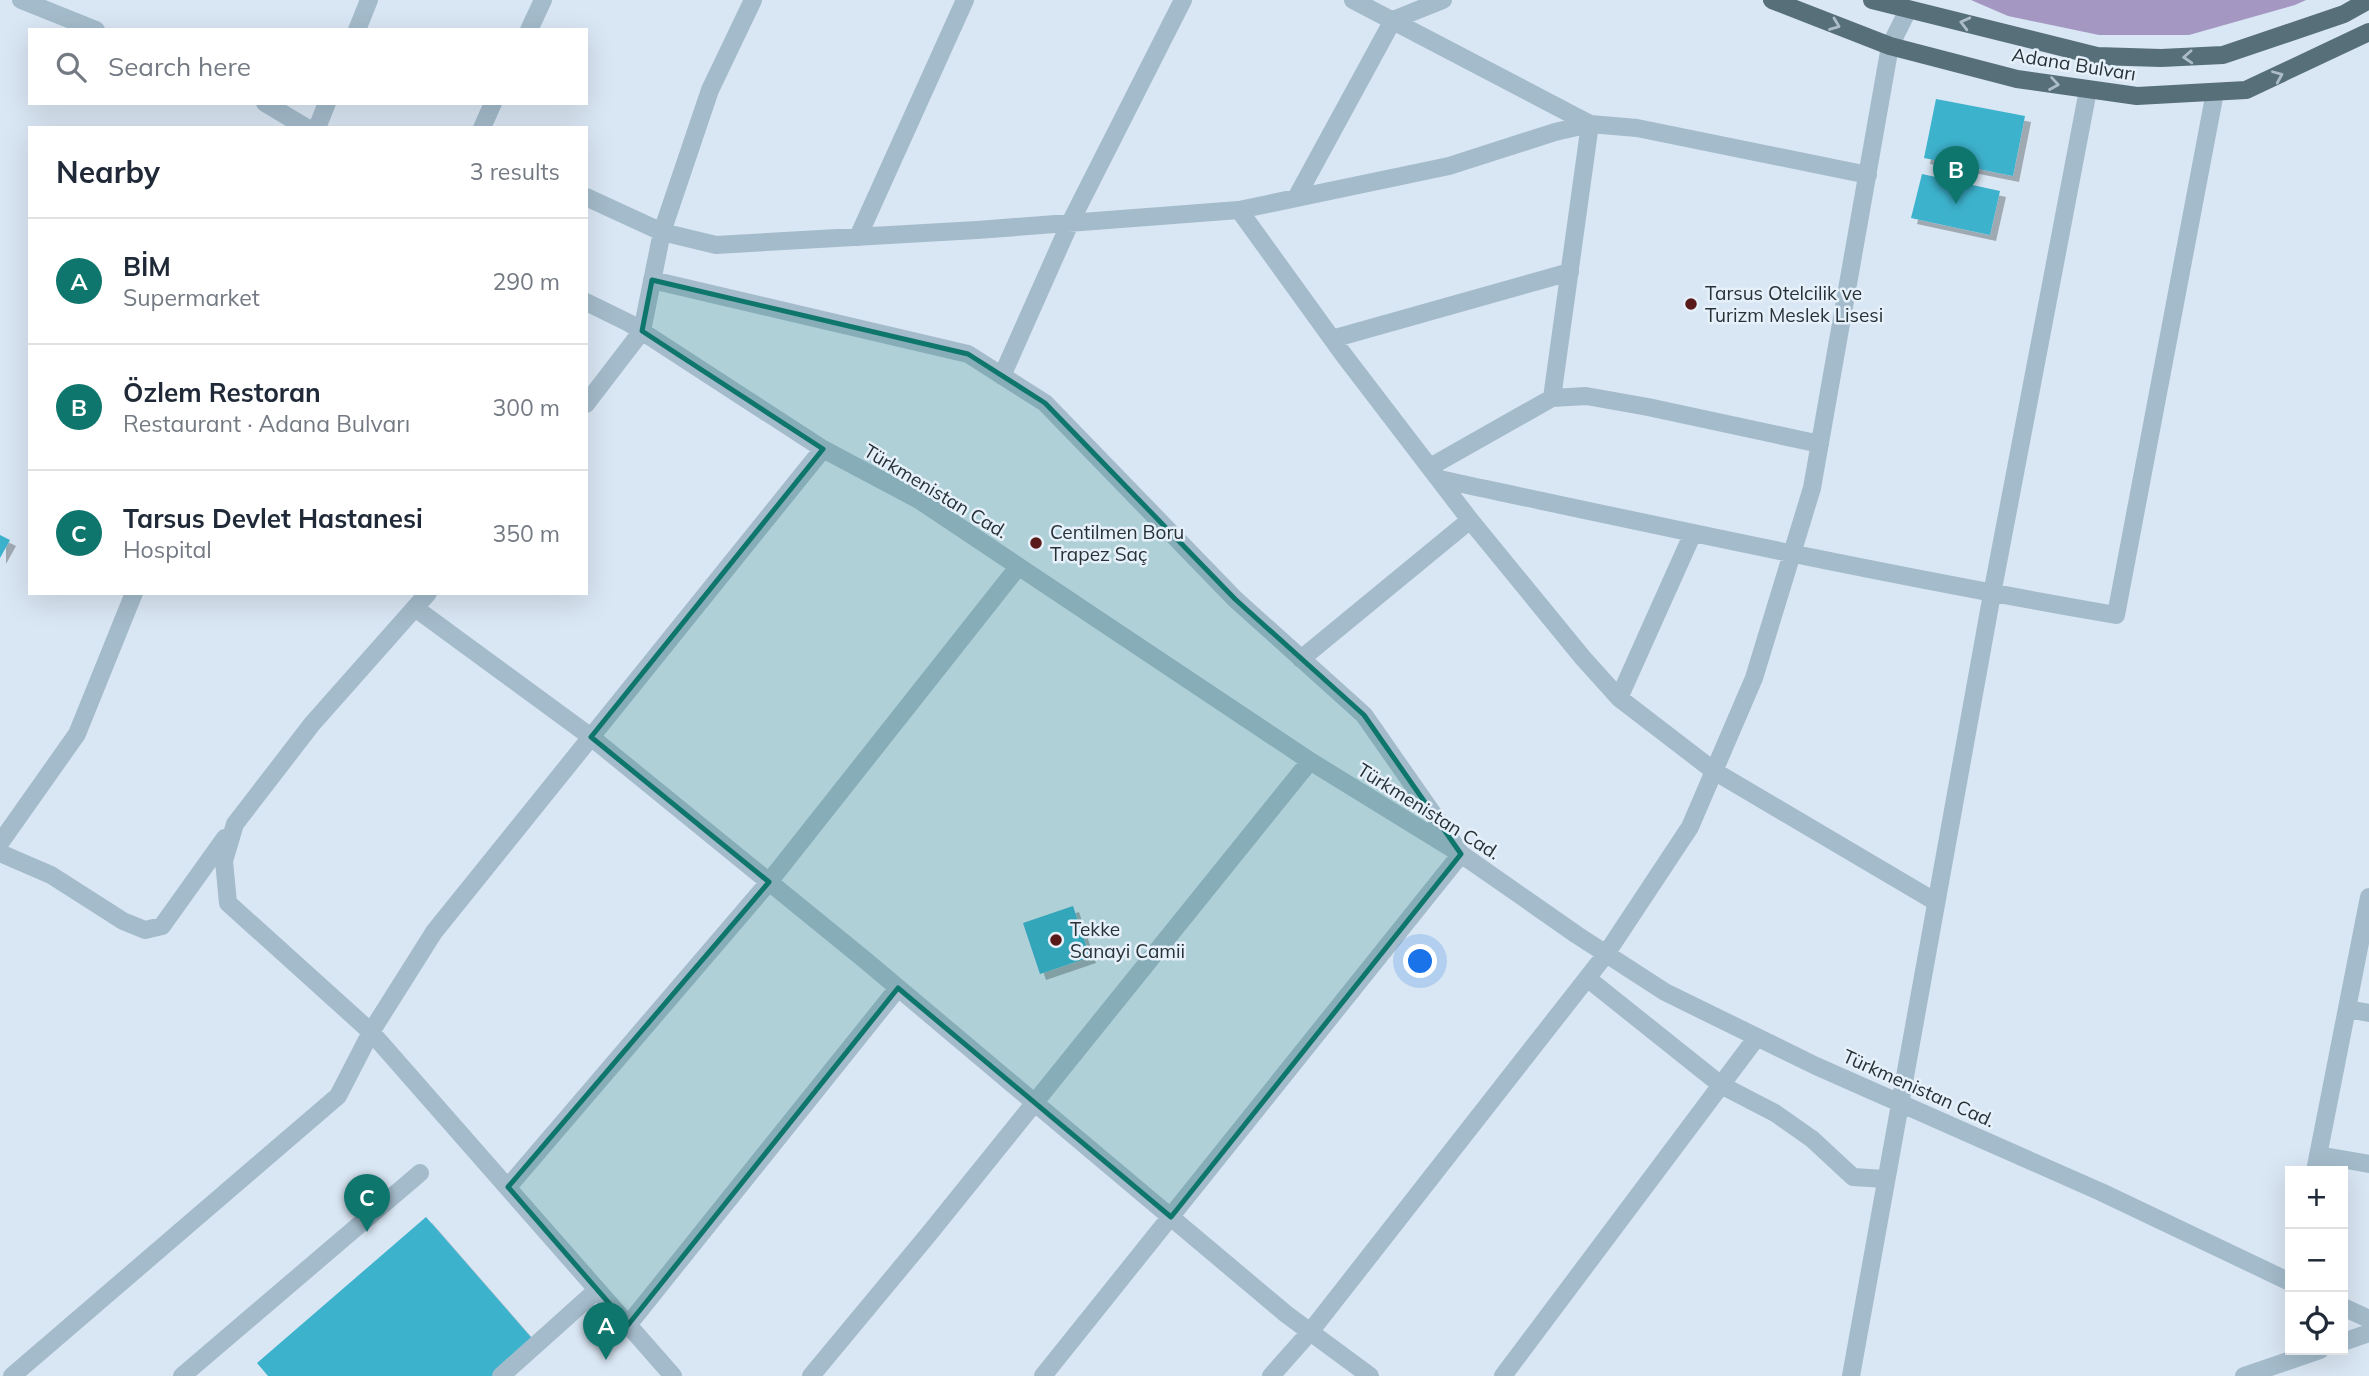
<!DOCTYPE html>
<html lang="en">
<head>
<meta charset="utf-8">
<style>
  :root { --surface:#fff; --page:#f2f2f3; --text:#1f2937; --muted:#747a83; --line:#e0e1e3; --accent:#0f766e }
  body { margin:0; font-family:Mulish,sans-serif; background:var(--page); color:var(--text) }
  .controls { position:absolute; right:21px; bottom:21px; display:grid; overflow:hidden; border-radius:0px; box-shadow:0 7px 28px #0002 }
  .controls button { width:63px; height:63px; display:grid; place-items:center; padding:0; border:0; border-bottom:2px solid var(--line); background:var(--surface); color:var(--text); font:35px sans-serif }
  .you { position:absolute; left:1421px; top:962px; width:24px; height:24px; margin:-18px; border:5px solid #fff; border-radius:50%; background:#1a73e8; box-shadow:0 0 0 10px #1a73e833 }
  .badge { display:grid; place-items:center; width:46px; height:46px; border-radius:50%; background:var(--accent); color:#fff; font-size:23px; font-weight:700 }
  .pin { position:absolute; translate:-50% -58px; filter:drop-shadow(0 2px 4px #0008) }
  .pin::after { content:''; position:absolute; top:37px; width:24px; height:21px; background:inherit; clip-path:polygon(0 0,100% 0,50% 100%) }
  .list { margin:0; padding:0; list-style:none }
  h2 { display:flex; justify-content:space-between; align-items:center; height:91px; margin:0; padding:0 28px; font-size:30px }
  h2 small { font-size:23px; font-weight:400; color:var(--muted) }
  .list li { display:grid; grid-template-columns:46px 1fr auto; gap:21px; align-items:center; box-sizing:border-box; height:126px; padding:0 28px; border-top:2px solid var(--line) }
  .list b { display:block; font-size:26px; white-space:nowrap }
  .list p { margin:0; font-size:23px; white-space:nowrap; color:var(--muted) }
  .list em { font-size:23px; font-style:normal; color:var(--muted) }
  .icon { flex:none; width:38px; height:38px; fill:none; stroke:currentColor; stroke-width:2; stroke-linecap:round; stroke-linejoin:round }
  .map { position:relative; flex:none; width:2369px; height:1376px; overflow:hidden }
  .search { position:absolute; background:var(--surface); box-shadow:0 7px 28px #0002; left:28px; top:28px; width:560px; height:77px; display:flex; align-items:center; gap:18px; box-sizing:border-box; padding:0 24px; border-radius:0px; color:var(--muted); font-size:26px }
  .panel { position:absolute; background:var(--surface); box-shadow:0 7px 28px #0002; left:28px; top:126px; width:560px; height:469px; border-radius:0px }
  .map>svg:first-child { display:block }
  .green { fill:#a498c3 }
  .building { fill:#3cb2cd; filter:url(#shadow) }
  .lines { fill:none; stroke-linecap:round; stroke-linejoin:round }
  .minor { stroke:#a4bbcb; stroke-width:18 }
  .major { stroke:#566f79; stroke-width:18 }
  .oneway { stroke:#acbcc6 }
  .marked { fill:#0f766e; fill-opacity:0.2; stroke:#0f766e; stroke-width:5; stroke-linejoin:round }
  .poi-dot { fill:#5a1a19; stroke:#e5f0fa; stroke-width:2.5 }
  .labels { text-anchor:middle; stroke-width:5; stroke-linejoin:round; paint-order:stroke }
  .street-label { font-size:19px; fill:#263236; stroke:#e5f0fa }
  .poi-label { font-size:19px; fill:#263236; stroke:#e5f0fa; text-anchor:start }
</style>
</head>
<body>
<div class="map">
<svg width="2369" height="1376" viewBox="0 0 2369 1376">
  <defs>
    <filter id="shadow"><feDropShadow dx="6" dy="6" stdDeviation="0" flood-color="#0004"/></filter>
  </defs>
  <rect width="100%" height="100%" fill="#d9e6f3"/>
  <path class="green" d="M1971 0H2306L2295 5 2189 35H2099L2008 16Z"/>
  <path class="building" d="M1936 99 2025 116 2013 176 1924 158Z
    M1922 174 2000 191 1990 235 1911 218Z
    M0 535 10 540 0 558Z
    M1073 906 1090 957 1040 974 1023 923Z
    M426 1217 535 1342 495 1376H268L257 1363Z"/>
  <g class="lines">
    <path class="minor" d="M21 0 96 30
      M1353 0 1590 124 1552 398
      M357 30 369 0
      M529 30 543 0
      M265 103 307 128
      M317 128 327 103
      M482 128 493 103
      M586 197 662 232 716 245 977 230 1239 210 1449 166 1555 132 1590 124 1637 128 1868 175
      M1296 198 1393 20 1443 0
      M1239 210 1343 354 1470 520 1583 658 1619 698 1714 771 1936 902
      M858 237 965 0
      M652 280 968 354 1045 403 1235 599 1364 715 1461 854 1043 1376
      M586 302 629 323 823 449 919 500 1310 761 1461 854 1577 935 1665 992 1816 1066 2101 1192 2290 1282
      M1332 339 1570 272
      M1002 376 1070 223 1183 0
      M586 404 642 331 662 232 710 90 753 0
      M1430 467 1552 398 1586 396 1648 407 1820 444
      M1439 479C1664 527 1889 576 2116 615L2215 92
      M428 593 312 724 235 824 224 861 228 903 371 1032 673 1376
      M415 608 591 737 865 960 1286 1314 1370 1376
      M1301 659 1470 520
      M1619 698 1693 533
      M0 843 77 734 134 593
      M0 853 51 875 123 921 145 930 162 926 225 838
      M1587 978 1721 1085 1775 1113 1812 1139 1853 1177 1885 1179
      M2347 1009 2369 1013
      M2318 1155 2369 1164
      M2315 1171 2369 897
      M508 1187 769 882 1018 567
      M2343 1307 2369 1319
      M628 1325 898 988
      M2343 1342 2369 1333
      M12 1376 338 1096 371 1032 434 932 823 449
      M182 1376 420 1173
      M501 1376 597 1290
      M811 1376 928 1235 1310 761
      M1271 1376 1310 1332 1606 954 1690 827 1754 678 1812 488 1890 46 1908 10
      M1503 1376 1757 1037
      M1851 1376 1992 594 2088 90
      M2244 1376 2320 1350"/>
    <path class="major" d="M1772 0 1890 46 2017 79 2137 96 2246 90 2369 32
      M1872 0 2097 56 2161 58 2223 55 2344 14 2369 0"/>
  </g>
  <defs><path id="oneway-chevron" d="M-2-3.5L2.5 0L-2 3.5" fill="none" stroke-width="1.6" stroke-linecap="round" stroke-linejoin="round" transform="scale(1.75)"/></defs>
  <g class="oneway">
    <use href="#oneway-chevron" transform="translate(1965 23) rotate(-166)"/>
    <use href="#oneway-chevron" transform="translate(1835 25) rotate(21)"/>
    <use href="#oneway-chevron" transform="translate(2188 57) rotate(177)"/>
    <use href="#oneway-chevron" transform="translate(2278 76) rotate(-23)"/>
    <use href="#oneway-chevron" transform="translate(2054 84) rotate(9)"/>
  </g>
  <path class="marked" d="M652 280 968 354 1045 403 1235 599 1364 715 1461 854 1171 1217 898 988 628 1325 508 1187 769 882 591 737 823 449 642 331Z"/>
  <g class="poi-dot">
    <circle cx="1691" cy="304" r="7"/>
    <circle cx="1036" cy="543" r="7"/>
    <circle cx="1056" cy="940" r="7"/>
  </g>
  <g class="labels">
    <g class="street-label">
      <text transform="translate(2074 64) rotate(9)" y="7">Adana Bulvarı</text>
      <text transform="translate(936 491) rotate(31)" y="7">Türkmenistan Cad.</text>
      <text transform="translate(1429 811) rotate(32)" y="7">Türkmenistan Cad.</text>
      <text transform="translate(1919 1088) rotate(24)" y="7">Türkmenistan Cad.</text>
    </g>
    <g class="poi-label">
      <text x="1705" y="300">Tarsus Otelcilik ve<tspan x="1705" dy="22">Turizm Meslek Lisesi</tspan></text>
      <text x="1050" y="539">Centilmen Boru<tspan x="1050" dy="22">Trapez Saç</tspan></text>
      <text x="1070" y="936">Tekke<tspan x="1070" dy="22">Sanayi Camii</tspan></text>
    </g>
  </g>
</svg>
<div class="controls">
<button>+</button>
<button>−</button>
<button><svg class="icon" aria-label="locate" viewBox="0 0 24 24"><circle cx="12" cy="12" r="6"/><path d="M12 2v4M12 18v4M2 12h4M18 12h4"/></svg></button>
</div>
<div class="you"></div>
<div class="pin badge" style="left:606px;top:1360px">A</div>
<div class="pin badge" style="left:1956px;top:204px">B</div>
<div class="pin badge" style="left:367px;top:1232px">C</div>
<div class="search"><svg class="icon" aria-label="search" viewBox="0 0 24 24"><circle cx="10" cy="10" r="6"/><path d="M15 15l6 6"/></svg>Search here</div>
<section class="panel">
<h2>Nearby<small>3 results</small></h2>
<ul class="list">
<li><span class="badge">A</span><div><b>BİM</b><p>Supermarket</p></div><em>290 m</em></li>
<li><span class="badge">B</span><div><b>Özlem Restoran</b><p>Restaurant · Adana Bulvarı</p></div><em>300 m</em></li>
<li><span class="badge">C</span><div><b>Tarsus Devlet Hastanesi</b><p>Hospital</p></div><em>350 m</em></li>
</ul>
</section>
</div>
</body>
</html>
